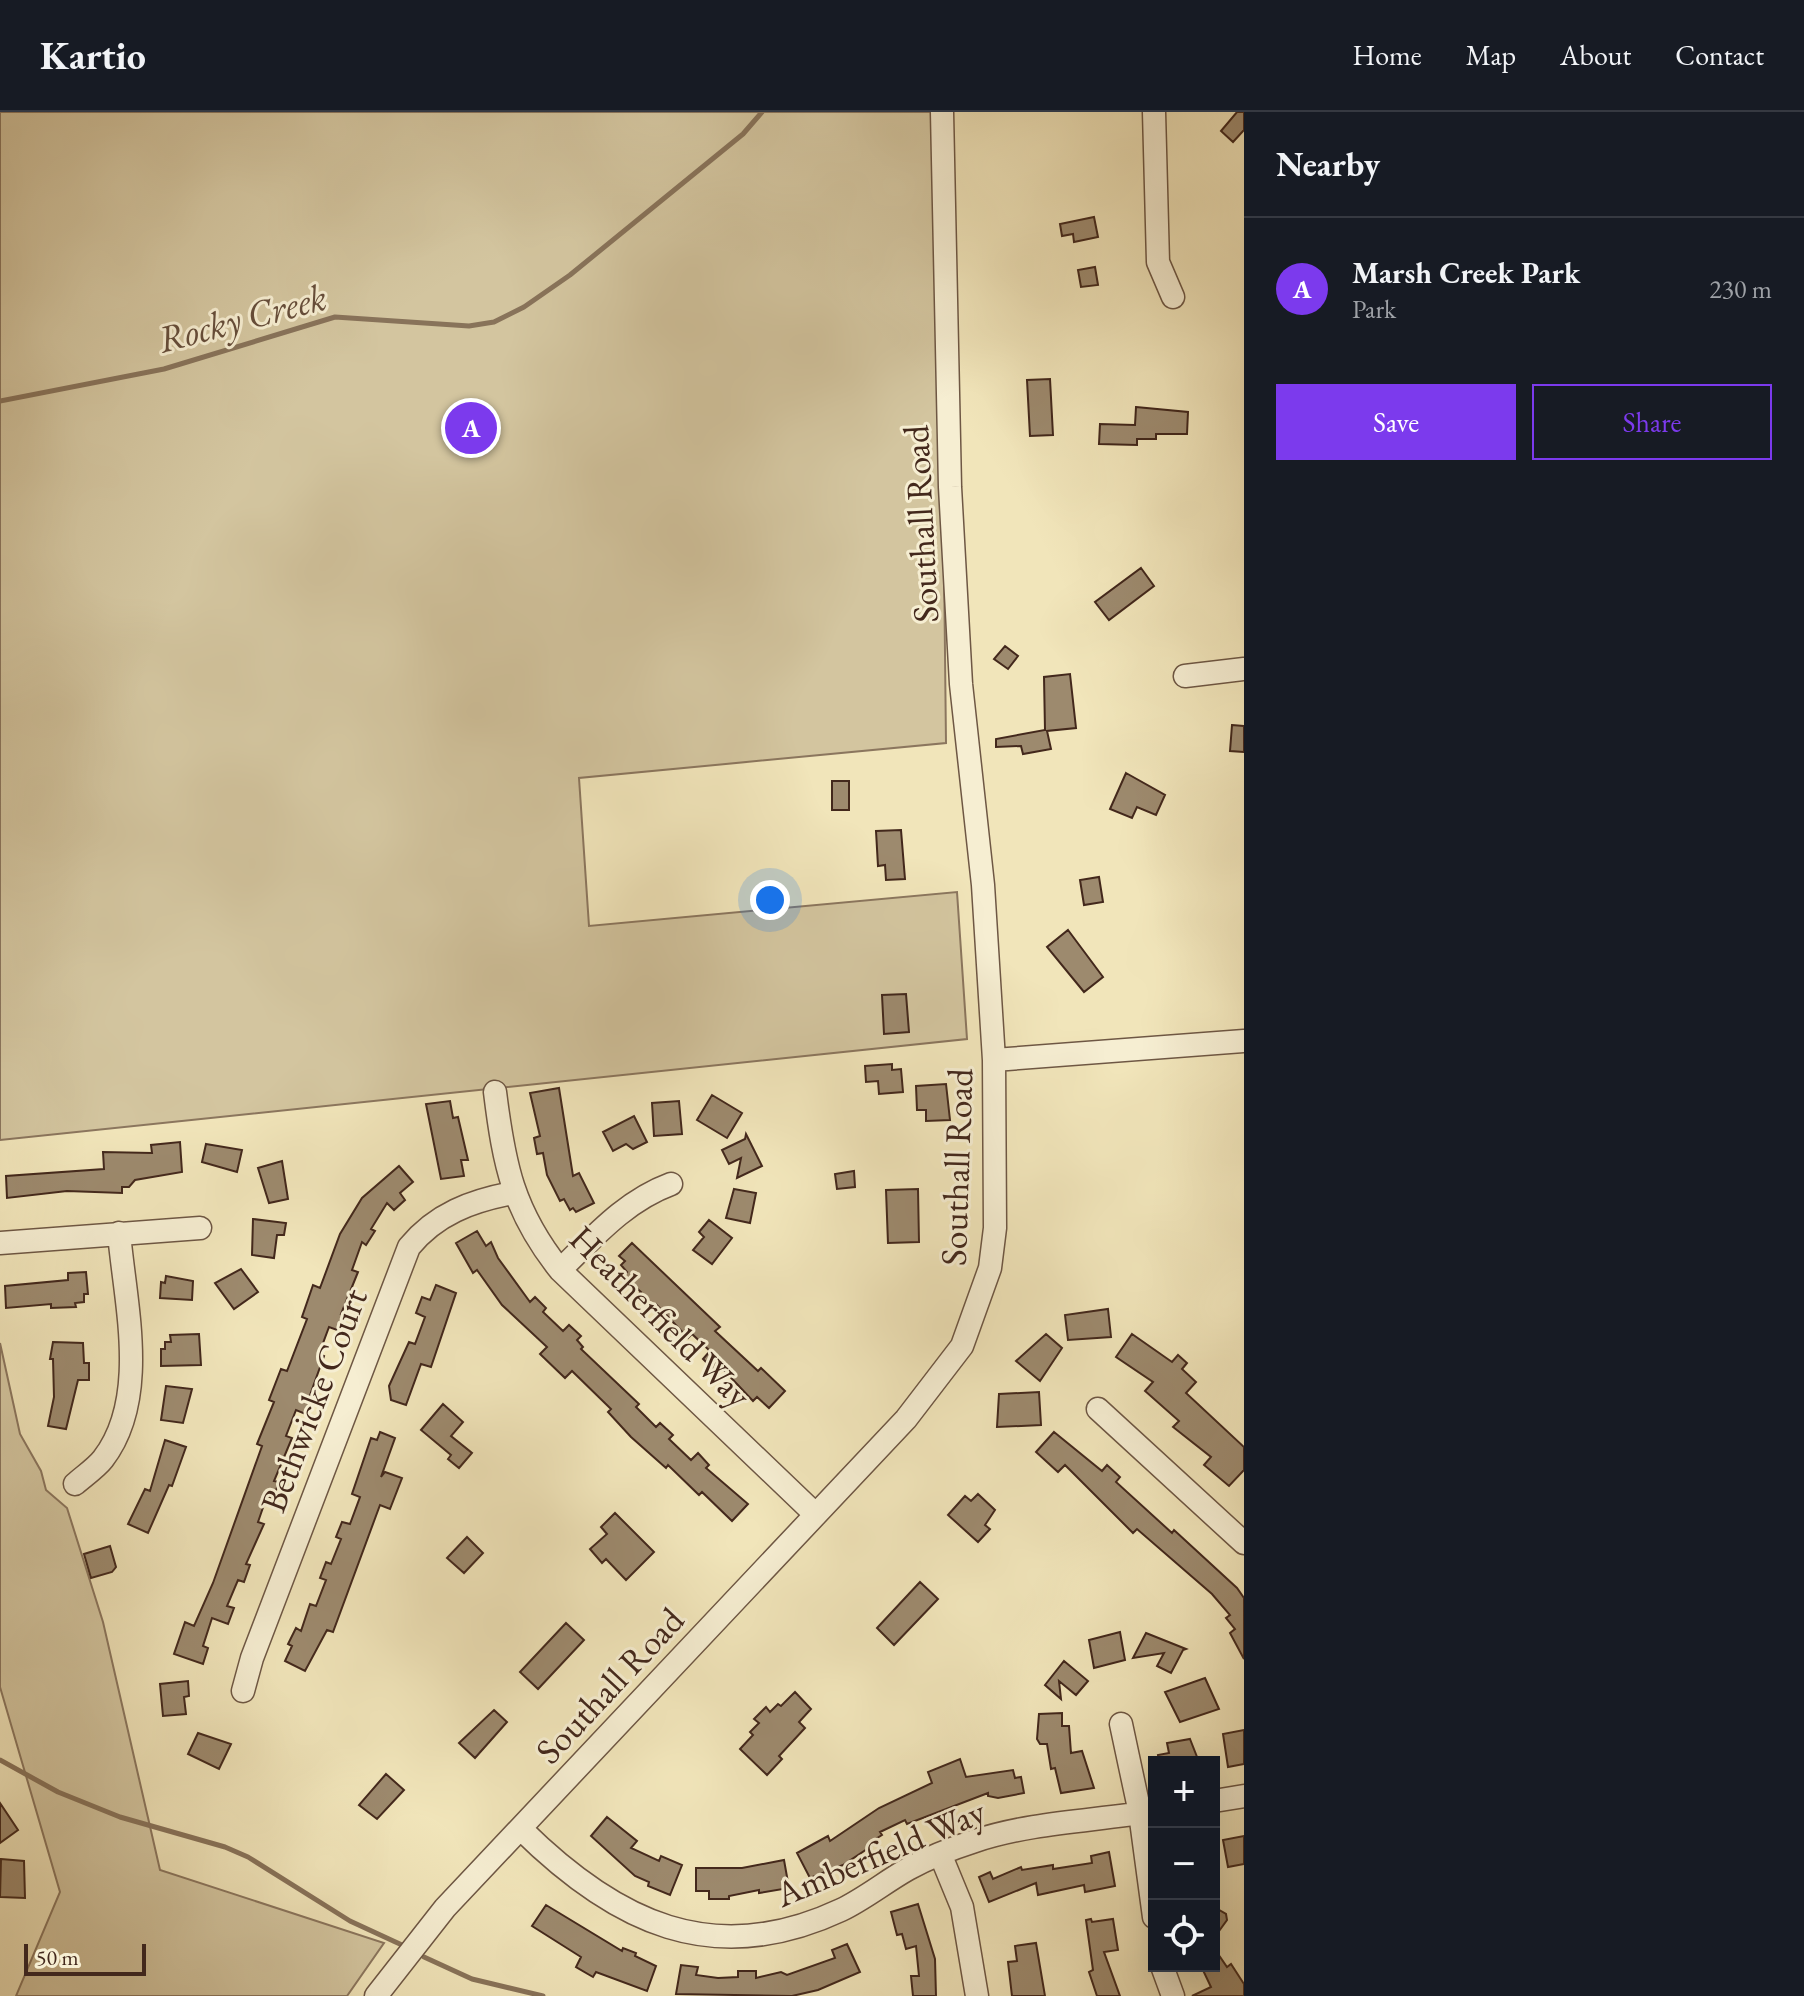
<!DOCTYPE html>
<html lang="en">
<head>
<meta charset="utf-8">
<style>
  :root { --surface:#171b24; --page:#20242c; --text:#f1f3f6; --muted:#9ea1a6; --line:#363941; --accent:#7c3aed }
  body { margin:0; font-family:"EB Garamond",serif; background:var(--page); color:var(--text) }
  .controls { position:absolute; right:24px; bottom:24px; display:grid; overflow:hidden; border-radius:0px; box-shadow:0 8px 32px #0002 }
  .controls button { width:72px; height:72px; display:grid; place-items:center; padding:0; border:0; border-bottom:2px solid var(--line); background:var(--surface); color:var(--text); font:40px sans-serif }
  .scale { position:absolute; left:24px; bottom:20px; width:122px; box-sizing:border-box; padding-left:8px; border:4px solid #43281c; border-top:0; font-size:22px; line-height:28px; white-space:nowrap; color:#43281c; -webkit-text-stroke:6px #f6eed2; paint-order:stroke }
  .you { position:absolute; left:770px; top:788px; width:28px; height:28px; margin:-20px; border:6px solid #fff; border-radius:50%; background:#1a73e8; box-shadow:0 0 0 12px #1a73e833 }
  .badge { display:grid; place-items:center; width:52px; height:52px; border-radius:50%; background:var(--accent); color:#fff; font-size:26px; font-weight:700 }
  .pin { position:absolute; translate:-50% -50%; border:4px solid #fff; box-shadow:0 2px 8px #0006 }
  .list { margin:0; padding:0; list-style:none }
  h2 { display:flex; justify-content:space-between; align-items:center; height:104px; margin:0; padding:0 32px; font-size:34px }
  h2 small { font-size:26px; font-weight:400; color:var(--muted) }
  .list li { display:grid; grid-template-columns:52px 1fr auto; gap:24px; align-items:center; box-sizing:border-box; height:144px; padding:0 32px; border-top:2px solid var(--line) }
  .list b { display:block; font-size:30px; white-space:nowrap }
  .list p { margin:0; font-size:26px; white-space:nowrap; color:var(--muted) }
  .list em { font-size:26px; font-style:normal; color:var(--muted) }
  .actions { display:flex; gap:16px; padding:24px 32px }
  .actions a { flex:1; padding:18px 0; border:2px solid var(--accent); border-radius:0px; text-align:center; font-size:28px; color:var(--accent) }
  .actions .main { background:var(--accent); color:#fff }
  .icon { flex:none; width:44px; height:44px; fill:none; stroke:currentColor; stroke-width:2; stroke-linecap:round; stroke-linejoin:round }
  .map { position:relative; flex:none; width:1244px; height:1884px; overflow:hidden }
  header { display:flex; align-items:center; gap:48px; box-sizing:border-box; height:112px; padding:0 40px; background:var(--surface); border-bottom:2px solid var(--line) }
  header strong { font-size:38px }
  nav { display:flex; gap:44px; margin-inline-start:auto; font-size:28px }
  main { display:flex }
  aside { flex:1; background:var(--surface) }
  .map>svg:first-child { display:block }
  .green { fill:#d3c59f; stroke:#8b765e; stroke-width:2 }
  .lines { fill:none; stroke-linecap:round; stroke-linejoin:round }
  .stream { stroke:#88735a; stroke-width:5 }
  .building { fill:#9d8a6e; stroke:#43281c; stroke-width:2 }
  .minor-casing { stroke:#6e5744; stroke-width:25 }
  .minor { stroke:#f6eed2; stroke-width:22 }
  .labels { text-anchor:middle; stroke-width:6; stroke-linejoin:round; paint-order:stroke }
  .street-label { font-size:36px; fill:#43281c; stroke:#f6eed2 }
  .water-label { font-size:38px; font-style:italic; fill:#664e3b; stroke:#f6eed2 }
</style>
</head>
<body>
<header>
<strong>Kartio</strong>
<nav><a>Home</a><a>Map</a><a>About</a><a>Contact</a></nav>
</header>
<main>
<div class="map">
<svg width="1244" height="1884" viewBox="0 0 1244 1884">
  <rect width="100%" height="100%" fill="#f1e5ba"/>
  <filter id="stains"><feTurbulence type="fractalNoise" baseFrequency=".0025" numOctaves="4"/><feColorMatrix values="0 0 0 0 .2 0 0 0 0 .09 0 0 0 0 .02 0 0 0 .5 -.17"/></filter>
  <radialGradient id="worn" r=".72"><stop offset=".6" stop-color="#630" stop-opacity="0"/><stop offset="1" stop-color="#630" stop-opacity=".3"/></radialGradient>
  <path class="green" d="M0 0H939L946 631 579 666 589 814 957 780 967 927 0 1028Z
    M0 1231 20 1322 41 1359 46 1378 67 1396 103 1510 160 1758 384 1831 347 1884H16L60 1780 0 1575Z"/>
  <g class="lines">
    <path class="stream" d="M0 289 164 257 335 205 469 214 494 210 524 195 570 163 743 22 762 0
      M0 1648 58 1680 120 1705 225 1735 248 1745 350 1809 402 1833
      M424 1845 472 1867 543 1884"/>
  </g>
  <path class="building" d="M1237 0H1244V18L1233 30 1221 19Z
    M1094 105 1098 125 1074 130 1073 122 1062 124 1060 112Z
    M1095 155 1098 173 1081 175 1078 158Z
    M1050 267 1053 323 1030 324 1027 268Z
    M1136 295 1188 300 1187 322H1156V327H1137V333L1099 332 1100 312 1135 313Z
    M1141 456 1154 474 1109 508 1095 490Z
    M1005 534 1018 544 1008 557 994 547Z
    M1070 562 1076 616 1047 619 1051 637 1023 642 1021 634 996 635V627L1045 618 1044 565Z
    M1232 613 1244 614V640L1230 639Z
    M1126 661 1165 683 1156 703 1137 695 1132 706 1110 697Z
    M832 669H849V698H832Z
    M901 718 905 767 886 768 885 753 878 754 876 719Z
    M1099 765 1103 790 1084 793 1080 768Z
    M1068 818 1103 865 1084 880 1047 835Z
    M906 882 909 920 884 922 882 883Z
    M892 952V958L901 957 903 980 879 982 878 969 866 970 865 954Z
    M946 972 950 1008 926 1009V998H917L916 974Z
    M559 976 573 1064 579 1061 594 1091 576 1100 573 1096 570 1098 564 1087 560 1089 547 1063 543 1041 537 1042 534 1026 540 1024 530 981Z
    M712 983 742 1001 727 1026 697 1008Z
    M450 989 453 1006 458 1005 468 1048H461L464 1064 441 1067 426 992Z
    M679 989 682 1022 654 1024 652 991Z
    M634 1004 647 1030 633 1037 626 1032 613 1039 603 1020Z
    M746 1022 762 1054 737 1066 741 1046 729 1052 722 1038 745 1027Z
    M180 1030 182 1060 135 1068 129 1075H122V1081L67 1079 7 1086 6 1064 104 1057 103 1040 152 1041 151 1033Z
    M206 1032 242 1038 237 1060 202 1050Z
    M282 1049 288 1087 269 1091 258 1056Z
    M399 1054 413 1070 400 1081 405 1088 394 1098 387 1091 371 1117 375 1119 366 1133 362 1130 352 1158 358 1160 341 1202 346 1203 340 1219 329 1215 319 1242 324 1244 309 1286 314 1287 308 1303 296 1298 286 1324 292 1326 274 1369 279 1370 273 1386 267 1384 258 1410 264 1412 246 1452 250 1453 244 1470 238 1468 227 1494 234 1496 228 1512 212 1506 203 1534 208 1536 203 1552 174 1542 185 1510 194 1514 213 1471 262 1334 257 1332 274 1290 269 1288 281 1257 287 1259 307 1207 302 1205 313 1173 320 1176 340 1122 362 1086Z
    M854 1059 855 1075 837 1077 835 1062Z
    M734 1077 756 1081 750 1111 726 1106Z
    M918 1077 919 1130 888 1131 886 1078Z
    M253 1107 286 1111 284 1123H277L274 1146 252 1143Z
    M709 1108 732 1126 712 1152 693 1138 704 1125 699 1120Z
    M477 1119 486 1134 491 1130 498 1146 530 1190 535 1185 546 1196 543 1200 563 1219 569 1213 581 1224 577 1228 583 1235 581 1237 639 1292 636 1295 656 1315 660 1311 673 1323 669 1327 691 1348 698 1341 709 1353 706 1356 748 1392 732 1409 702 1380 699 1383 668 1353 666 1356 631 1325 608 1300 611 1297 572 1259 565 1266 540 1242 547 1235 502 1193 477 1158 473 1161 456 1131Z
    M632 1131 720 1215 715 1219 758 1259 761 1256 785 1279 769 1296 757 1285 753 1289 719 1253 714 1258 703 1247 710 1239 692 1222 688 1226 656 1192 651 1196 638 1183 641 1180 623 1164 627 1160 621 1153 625 1149 619 1144Z
    M241 1157 258 1180 234 1197 215 1171Z
    M86 1160 88 1182H84V1190L75 1191 76 1195 51 1196V1192L6 1196 5 1174 68 1168V1161Z
    M166 1164 193 1169 192 1188 160 1186 161 1170 165 1171Z
    M436 1173 456 1181 431 1255 421 1252 406 1293 391 1288 389 1274 409 1230 415 1232 425 1205 416 1201 422 1185 430 1188Z
    M1108 1197 1111 1225 1068 1228 1065 1203Z
    M199 1222 201 1253 161 1254V1237H165V1230H171L170 1223Z
    M1046 1222 1062 1236 1040 1269 1016 1249Z
    M1132 1222 1172 1250 1178 1243 1187 1251 1182 1257 1196 1270 1186 1281 1244 1335V1358L1229 1374 1204 1353 1211 1345 1173 1315 1179 1309 1145 1279 1153 1270 1116 1245Z
    M53 1230 83 1231 84 1251H89V1268H78L66 1317 48 1314 54 1285 53 1247H50Z
    M166 1274 192 1277 183 1311 161 1308Z
    M1039 1280 1041 1313 997 1315 999 1282Z
    M443 1292 463 1310 451 1324 472 1341 459 1356 448 1347 451 1343 421 1318Z
    M380 1320 395 1326 381 1365 385 1360 402 1366 390 1397 380 1393 333 1520 327 1518 305 1559 285 1549 292 1534 288 1532 296 1516 301 1519 310 1492 316 1494 326 1468 320 1466 326 1450 331 1452 341 1427 336 1425 342 1410 350 1412 360 1385 352 1382 371 1326 377 1328Z
    M1054 1320 1102 1359 1107 1353 1120 1365 1116 1370 1172 1421 1174 1418 1237 1476 1244 1486V1547L1230 1521 1235 1517 1226 1506 1230 1503 1212 1482 1137 1417 1133 1421 1065 1353 1058 1360 1036 1340Z
    M165 1328 186 1335 172 1374 169 1373 148 1421 128 1412 145 1377 150 1379Z
    M978 1382 995 1398 985 1413 990 1417 978 1430 948 1403 965 1384 971 1389Z
    M615 1401 654 1440 626 1468 606 1447 602 1451 590 1437 607 1422 601 1415Z
    M467 1425 483 1441 464 1461 447 1446Z
    M110 1434 116 1455 112 1460 91 1466 84 1442Z
    M920 1470 938 1487 894 1533 877 1516Z
    M566 1511 584 1528 538 1577 520 1560Z
    M1120 1520 1125 1548 1094 1556 1089 1528Z
    M1146 1521 1186 1537 1183 1538 1171 1561 1157 1554 1164 1541 1133 1546Z
    M1064 1549 1088 1569 1076 1583 1059 1569 1061 1587 1045 1573Z
    M1205 1566 1219 1597 1180 1610 1165 1580Z
    M188 1569 189 1584 184 1585 186 1602 163 1604 160 1572Z
    M795 1580 811 1597 799 1610 805 1616 779 1644 782 1647 767 1663 740 1637 753 1623 750 1620 759 1611 754 1607 766 1595 770 1600 778 1592 781 1594Z
    M494 1598 507 1610 475 1646 459 1631Z
    M1062 1601V1614H1069L1071 1641 1082 1639 1094 1676 1061 1681 1055 1656 1051 1657 1047 1632H1040L1037 1627 1039 1602Z
    M1244 1618V1652L1228 1655 1223 1622Z
    M198 1621 231 1632 219 1657 188 1642Z
    M1190 1627 1199 1650H1159L1158 1643 1169 1641 1167 1631Z
    M960 1647 966 1665 1013 1658 1015 1666 1021 1665 1024 1681 998 1686 988 1684V1681L907 1712 905 1708 880 1720 882 1723 874 1728 876 1731 843 1753 810 1766 797 1741 828 1724 830 1729 879 1696 932 1671 928 1660Z
    M386 1662 404 1678 377 1707 359 1693Z
    M0 1691 18 1718 0 1731Z
    M607 1705 637 1729 631 1736 659 1749 661 1744 682 1753 670 1783 648 1774 649 1770 635 1764 591 1724Z
    M1244 1724V1752L1228 1755 1223 1728Z
    M1109 1740 1115 1774 1085 1780 1084 1773 1038 1783 1036 1771 989 1790 979 1765 990 1760 993 1767 1021 1755 1022 1758 1053 1753V1757L1092 1751 1091 1744Z
    M1 1747 24 1749 25 1786 0 1785Z
    M784 1748 789 1776 759 1781V1778L729 1784V1787H709V1779H696V1756H742Z
    M918 1792 935 1847 936 1884H913L911 1864H919L916 1834 906 1837 902 1822 897 1823 891 1800Z
    M546 1793 622 1839 623 1836 636 1841 635 1844 656 1854 647 1879 596 1860 593 1865 576 1855 581 1845 532 1814Z
    M1214 1795 1226 1802 1227 1808 1214 1826Z
    M1091 1807 1092 1810 1113 1807 1118 1838 1104 1840 1120 1884H1097L1089 1860 1093 1858 1086 1808Z
    M1036 1831 1045 1884H1012L1008 1850 1017 1849 1015 1834Z
    M847 1832 860 1860 818 1878 792 1884 676 1882 681 1853 698 1855 696 1863 718 1866 738 1865V1859H756V1866L781 1860 787 1863 835 1846 832 1838Z
    M1214 1836 1227 1855 1231 1852 1244 1872V1884H1192L1211 1875 1201 1854H1214Z"/>
  <g class="lines">
    <defs>
      <path id="minor" d="M1154 0 1158 150 1173 185
        M1185 564 1244 557
        M994 948 1244 929
        M495 980C504 1053 513 1099 560 1158L815 1402
        M0 1131 200 1116
        M560 1158C594 1125 625 1089 671 1072
        M1098 1297 1244 1431
        M75 1372C84 1364 96 1356 103 1347 150 1286 125 1191 119 1121
        M243 1579 252 1546 409 1135C436 1102 471 1089 513 1081
        M1121 1612 1140 1701 1154 1805
        M1214 1689 1244 1684
        M521 1717C615 1810 713 1858 841 1798 864 1787 885 1770 908 1757 928 1746 953 1736 975 1729 1032 1710 1095 1709 1154 1699
        M941 1744 962 1795 977 1884
        M1162 1854 1173 1884
        M376 1884 445 1796 906 1307 962 1234 990 1156 995 1116 994 948 983 773 961 572 950 375 942 0"/>
    </defs>
    <use href="#minor" class="minor-casing"/>
    <use href="#minor" class="minor"/>
  </g>
  <g class="labels">
    <g class="street-label">
      <text transform="translate(920 412) rotate(-93)" y="13">Southall Road</text>
      <text transform="translate(956 1055) rotate(-88)" y="13">Southall Road</text>
      <text transform="translate(661 1204) rotate(45)" y="13">Heatherfield Way</text>
      <text transform="translate(313 1288) rotate(-69)" y="13">Bethwicke Court</text>
      <text transform="translate(609 1573) rotate(-47)" y="13">Southall Road</text>
      <text transform="translate(880 1740) rotate(-23)" y="13">Amberfield Way</text>
    </g>
    <g class="water-label">
      <text transform="translate(242 206) rotate(-15)" y="13">Rocky Creek</text>
    </g>
  </g>
  <rect width="100%" height="100%" filter="url(#stains)"/>
  <rect width="100%" height="100%" fill="url(#worn)"/>
</svg>
<div class="controls">
<button>+</button>
<button>−</button>
<button><svg class="icon" aria-label="locate" viewBox="0 0 24 24"><circle cx="12" cy="12" r="6"/><path d="M12 2v4M12 18v4M2 12h4M18 12h4"/></svg></button>
</div>
<div class="scale">50 m</div>
<div class="you"></div>
<div class="pin badge" style="left:471px;top:316px">A</div>
</div>
<aside>
<h2>Nearby<small></small></h2>
<ul class="list">
<li><span class="badge">A</span><div><b>Marsh Creek Park</b><p>Park</p></div><em>230 m</em></li>
</ul>
<div class="actions"><a class="main">Save</a><a>Share</a></div>
</aside>
</main>
</body>
</html>
